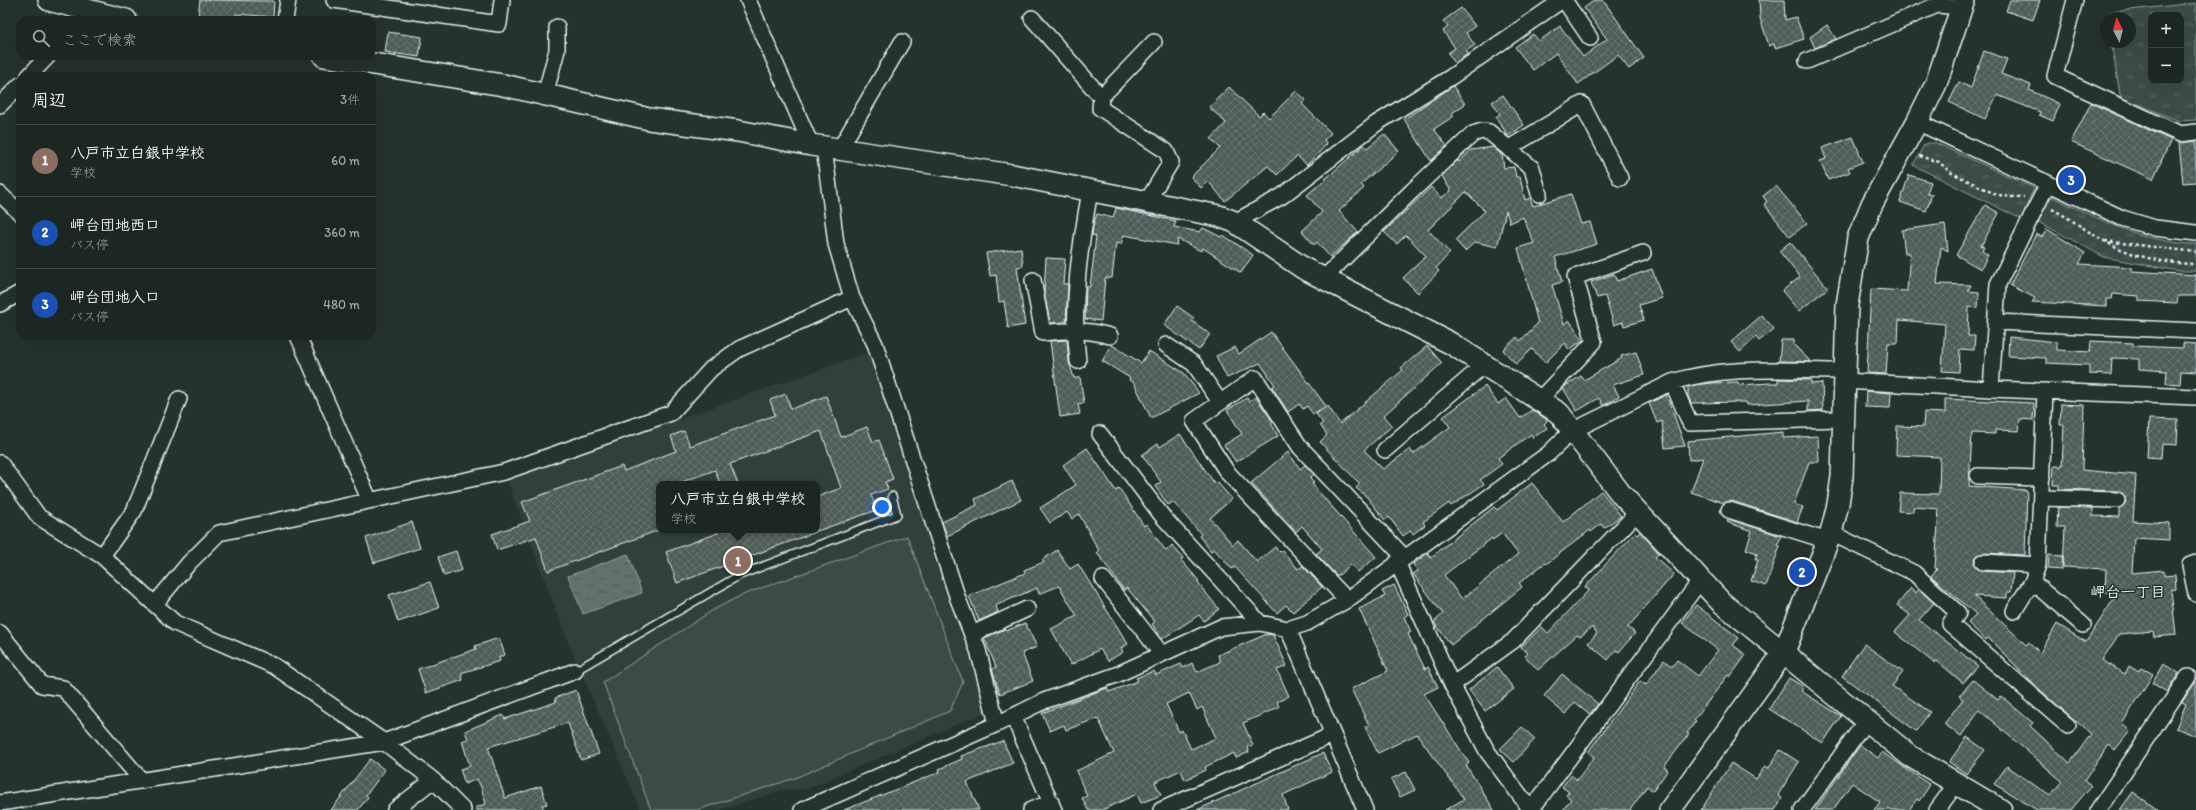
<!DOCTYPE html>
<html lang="ja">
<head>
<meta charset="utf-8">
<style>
  :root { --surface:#1c2622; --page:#252e2a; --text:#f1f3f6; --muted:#a0a5a5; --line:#3a4340; --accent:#d93025 }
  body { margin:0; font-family:Itim,"Klee One",sans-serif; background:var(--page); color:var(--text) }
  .controls { position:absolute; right:12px; top:12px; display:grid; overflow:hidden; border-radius:8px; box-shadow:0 4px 16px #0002 }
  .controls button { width:36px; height:36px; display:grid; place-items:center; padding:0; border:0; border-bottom:1px solid var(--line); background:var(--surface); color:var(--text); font:20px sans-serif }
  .compass { position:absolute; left:2100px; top:12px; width:36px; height:36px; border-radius:50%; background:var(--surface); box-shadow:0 4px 16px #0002; rotate:353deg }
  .you { position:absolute; left:882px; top:507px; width:14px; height:14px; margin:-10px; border:3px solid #fff; border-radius:50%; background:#1a73e8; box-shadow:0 0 0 6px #1a73e833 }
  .badge { display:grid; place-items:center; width:26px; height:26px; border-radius:50%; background:var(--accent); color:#fff; font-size:13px; font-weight:700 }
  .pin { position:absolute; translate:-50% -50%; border:2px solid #fff; box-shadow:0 1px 4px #0006 }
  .popup { position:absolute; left:656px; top:481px; width:164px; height:52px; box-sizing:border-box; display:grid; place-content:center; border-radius:8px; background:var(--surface); filter:drop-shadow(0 1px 3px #0005); font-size:13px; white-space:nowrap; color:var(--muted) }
  .popup b { font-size:15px; color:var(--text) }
  .popup::after { content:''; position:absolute; left:50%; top:100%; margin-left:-8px; border:8px solid transparent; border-top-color:var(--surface) }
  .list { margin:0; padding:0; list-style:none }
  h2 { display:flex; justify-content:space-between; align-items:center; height:52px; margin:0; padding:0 16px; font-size:17px }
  h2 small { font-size:13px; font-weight:400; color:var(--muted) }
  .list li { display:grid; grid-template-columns:26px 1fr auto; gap:12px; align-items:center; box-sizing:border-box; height:72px; padding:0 16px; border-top:1px solid var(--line) }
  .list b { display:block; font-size:15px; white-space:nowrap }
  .list p { margin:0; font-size:13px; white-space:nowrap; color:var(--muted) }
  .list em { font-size:13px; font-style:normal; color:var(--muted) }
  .icon { flex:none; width:22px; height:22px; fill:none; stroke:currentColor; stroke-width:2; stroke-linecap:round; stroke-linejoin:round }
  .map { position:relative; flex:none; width:2196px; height:810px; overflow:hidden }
  .search { position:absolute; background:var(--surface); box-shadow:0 4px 16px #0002; left:16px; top:16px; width:360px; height:44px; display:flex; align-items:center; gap:10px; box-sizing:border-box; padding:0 14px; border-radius:12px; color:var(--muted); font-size:15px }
  .panel { position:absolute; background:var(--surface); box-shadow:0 4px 16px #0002; left:16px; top:72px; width:360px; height:268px; border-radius:12px }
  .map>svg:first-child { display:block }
  .built { fill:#333f3a; fill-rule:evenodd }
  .green { fill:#3e4b47; stroke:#939ea0 }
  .park { fill:url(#park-tufts); stroke:#939ea0; fill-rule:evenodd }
  .water { fill:url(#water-ripples); stroke:#98a3a5 }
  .building { fill:url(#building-cross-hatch); stroke:#e8f1f8; fill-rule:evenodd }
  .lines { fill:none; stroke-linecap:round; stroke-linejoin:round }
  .lane-casing { stroke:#e8f1f8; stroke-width:10 }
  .street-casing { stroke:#e8f1f8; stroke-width:18 }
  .secondary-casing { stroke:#e8f1f8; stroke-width:24 }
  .path { stroke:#e8f1f8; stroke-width:2.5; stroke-dasharray:3 3; stroke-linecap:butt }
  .lane { stroke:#26332d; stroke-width:7 }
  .street { stroke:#26332d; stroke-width:15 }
  .secondary { stroke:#26332d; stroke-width:21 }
  .labels { text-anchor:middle; stroke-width:3; stroke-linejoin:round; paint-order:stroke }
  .neighbourhood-label { font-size:15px; font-weight:bold; fill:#e8f1f8; stroke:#26332d }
</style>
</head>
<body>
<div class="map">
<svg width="2196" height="810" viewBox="0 0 2196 810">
  <defs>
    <pattern id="park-tufts" width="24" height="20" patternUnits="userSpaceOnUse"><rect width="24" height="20" fill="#3e4b47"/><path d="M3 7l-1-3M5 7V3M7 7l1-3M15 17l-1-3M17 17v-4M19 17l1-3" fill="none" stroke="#5a6562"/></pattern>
    <pattern id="water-ripples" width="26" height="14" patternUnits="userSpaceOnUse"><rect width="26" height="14" fill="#636f6d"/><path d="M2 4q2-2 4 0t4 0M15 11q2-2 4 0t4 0" fill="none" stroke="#535a5a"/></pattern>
    <pattern id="building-cross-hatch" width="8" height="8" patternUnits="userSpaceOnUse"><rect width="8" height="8" fill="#505c59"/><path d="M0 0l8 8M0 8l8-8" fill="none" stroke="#697472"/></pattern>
  </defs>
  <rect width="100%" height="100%" fill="#26332d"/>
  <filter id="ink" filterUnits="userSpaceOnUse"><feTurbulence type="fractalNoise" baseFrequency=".025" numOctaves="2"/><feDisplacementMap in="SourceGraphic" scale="8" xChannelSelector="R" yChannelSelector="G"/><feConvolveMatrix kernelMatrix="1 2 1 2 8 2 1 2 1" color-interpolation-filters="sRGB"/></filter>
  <g filter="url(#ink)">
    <path class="built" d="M872 351 972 650 986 712 806 789 782 790 720 810H641L571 649 507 480ZM659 484H817V530H659Z"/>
    <path class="green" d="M907 536 963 682 950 711 795 778 697 810H651L603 682 713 610 742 595Z"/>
    <path class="park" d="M2196 3V120L2179 121 2123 98 2120 94 2111 42H2130V18H2108L2107 16 2110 12ZM2151 15H2181V81H2151Z
      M1928 143H1936L2034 188 2021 219 1913 165 1924 145Z
      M2053 197C2098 219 2145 243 2196 244V271H2179L2104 257 2037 221 2049 198Z"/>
    <path class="water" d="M628 554 642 593 583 614 568 576Z"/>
    <path class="building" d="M200 0 274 1 273 17 236 14V20H220L198 17Z
      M1595 0H1603L1644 58 1629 69 1618 55 1578 84 1556 53 1533 70 1515 47 1533 34 1539 41 1560 26 1583 57 1607 39 1584 8Z
      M1759 0H1784L1785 20 1796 17 1804 39 1775 48 1774 44 1769 46 1760 18Z
      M2010 0H2040L2033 20 2006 11Z
      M1461 8 1475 26 1466 33 1475 45 1466 51 1468 54 1455 63 1448 53 1455 48 1443 31 1448 27 1443 21Z
      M1827 25 1836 39 1815 48 1810 37Z
      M388 32 422 37 419 57 385 52Z
      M1984 51 2007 59 2001 74 2031 85 2029 90 2060 104 2053 121 2039 115 2040 112 1997 95 1985 119 1949 102 1959 82 1971 88Z
      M1453 86 1465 104 1452 113 1454 116 1434 129 1447 146 1431 161 1404 119Z
      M1229 87 1259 116 1263 112 1269 118 1296 91 1306 100 1302 104 1331 133 1324 140 1327 144 1307 165 1297 156 1277 175 1268 166 1225 201 1208 181 1201 188 1191 177 1220 148 1211 139 1226 123 1209 107Z
      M1503 95 1524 125 1508 136 1496 117 1500 114 1492 102Z
      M2091 103 2171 140 2153 179 2071 142Z
      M1384 134 1399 151 1361 184 1364 188 1339 211 1358 232 1330 257 1317 242 1314 245 1302 231 1322 212 1307 195 1364 145 1367 148Z
      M1853 137 1863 162 1848 168 1850 172 1828 180 1820 161 1826 159 1822 148Z
      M2196 141V182L2183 183 2179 143Z
      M1493 147 1502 155 1504 168 1514 167 1516 177H1520L1525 200 1530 198 1533 206 1571 194 1581 224 1590 222 1597 244 1555 257 1562 282 1552 285 1564 324 1569 320 1583 340 1569 350 1565 343 1545 363 1532 349 1516 364 1503 350 1517 337 1520 341 1538 323 1518 248 1534 243 1523 217 1510 223 1506 211 1497 247 1475 242 1465 251 1455 240 1485 211 1466 192 1428 230 1450 253 1436 268 1439 271 1418 293 1403 278 1426 256 1406 235 1397 244 1384 232 1431 187 1441 198 1451 191 1442 176 1458 160 1459 162 1471 150Z
      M1909 175 1931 182 1927 193 1932 194 1926 211 1900 202Z
      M1776 186 1807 223 1790 237 1764 204 1767 202 1763 196Z
      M1985 205 1999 213 1981 246 1984 247 1982 251 1988 255 1981 269 1956 255Z
      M1116 208 1176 221 1174 227 1200 232 1203 228 1221 237 1223 235 1253 255 1241 273 1203 248 1201 251 1178 239 1177 245 1124 235 1121 244 1116 243 1112 278H1105L1101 321 1085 319 1086 286 1090 287 1096 236 1092 235 1093 226 1097 214 1113 218Z
      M1945 224 1948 251 1941 247 1937 284 1971 285 1968 291 1979 292 1978 308 1969 307 1968 336H1975L1974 350 1960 349 1959 372 1942 371 1945 324 1899 320 1898 343H1888L1886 374 1867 373 1871 289 1907 291 1910 253H1905L1902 230Z
      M2047 229 2085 253 2079 264 2132 267V271L2196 275V296H2178L2177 303 2139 301V296L2113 294 2112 299H2106V306L2032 302 2035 298 2010 285 2036 234 2042 237Z
      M1790 242 1828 288 1799 311 1782 291 1800 277 1779 251Z
      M1021 248 1023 266 1017 267 1025 325 1008 328 1004 301 999 302 996 275 990 276 986 253Z
      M1046 258 1065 259 1063 284H1068L1066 322 1050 323 1044 292Z
      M1652 269 1662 298 1639 305 1644 320 1624 326 1623 322 1614 325 1605 296 1597 298 1591 282 1614 274 1617 281Z
      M1177 306 1194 318 1192 321 1210 334 1199 350 1164 325Z
      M1762 315 1774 329 1759 341 1756 337 1740 352 1731 342Z
      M1271 332 1326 406 1313 414 1307 406 1303 409 1299 404 1288 412 1272 387 1275 385 1260 363 1227 378 1216 356 1235 347 1239 354Z
      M2009 337 2057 342V350L2090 352 2091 341 2133 343V346L2183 348V343L2196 344V372L2181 371 2180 384 2166 383 2167 371 2139 369V359L2112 358 2111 375 2089 374V365L2046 363V358L2008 356Z
      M1067 340 1069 362 1074 378H1080L1084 403 1078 404 1080 414 1060 417 1050 341Z
      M1781 340H1794V345L1811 362 1779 361Z
      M1112 345 1141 363 1149 351 1184 373 1199 393 1151 418 1134 383 1129 380 1130 378 1102 361Z
      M1427 346 1442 363 1383 416 1392 426 1364 450 1383 469 1410 449 1413 454 1450 427 1443 417 1485 386 1498 404 1506 398 1520 418 1532 410 1546 419 1547 421 1544 424 1547 428 1533 438 1531 434 1498 458 1502 464 1480 480 1484 484 1451 506 1449 503 1423 522 1425 525 1413 534 1410 531 1403 536 1389 517 1385 520 1366 496 1356 488 1360 484 1320 442 1327 435 1320 425 1323 423 1316 414 1328 406 1340 424 1403 370 1401 368Z
      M1636 352 1644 375 1613 385 1619 396 1603 406 1599 398 1577 411 1563 388 1565 386 1581 376 1584 380 1622 358 1621 356Z
      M1778 379 1811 380V384L1822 383 1823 410 1808 411V401L1747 405 1746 402 1691 403 1688 396V387L1695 385 1712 383 1738 382 1739 385 1770 383H1778Z
      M1866 391 1891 393 1890 408 1865 407Z
      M786 394 791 409 826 396 841 437 867 427 873 442 879 440 893 479 885 482 888 489 871 495 877 510 817 531V497L841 488 821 431 730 464 738 484H720L715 470 676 484H659V530L548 571 536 537 497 550 492 534 530 521 522 502 622 466 624 471 676 451 671 436 684 431 690 446 775 415 770 400Z
      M1666 395 1671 407 1685 446 1665 448 1662 421 1657 423 1649 403Z
      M1256 397 1273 422 1271 423 1278 436 1236 462 1224 445 1242 434 1227 410 1247 398 1249 401Z
      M1945 399 2034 403 2033 420 2020 419 2019 431 1995 430V434L1972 433 1969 486 2027 490 2025 555 1983 553 1976 557 1974 561 1975 566 1982 571 2013 573 2011 592H2007V598L1974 596 2026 645 2029 642 2040 653 2057 624 2086 642 2117 594 2105 593 2106 569 2063 567 2065 527H2057L2058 507 2093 508V516L2119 517V508L2124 505 2126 501 2120 491 2059 489V485H2053L2054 466H2062L2064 425H2060L2061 404 2084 405 2082 470 2136 475 2133 521 2169 523V540L2134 538 2132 573 2164 570V576L2175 575 2176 589 2171 590 2176 635 2154 637 2153 631 2119 634 2102 660 2125 674 2129 666 2139 672 2142 668 2153 674 2122 724 2130 731 2115 750 2109 745 2084 781 2091 786 2071 810H2037L1994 784 2007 766 2050 796 2062 781 1979 710 1961 736 1944 724 1963 699 1959 696 1973 680 1998 700 2001 696 2033 723 2030 726 2070 763 2091 734 2041 691 1988 638 1986 640 1968 623 1976 614 1931 576 1937 569 1935 568 1939 509 1913 507V512L1898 511 1900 493 1939 494 1940 457 1896 455 1897 426 1923 427 1924 412 1945 413Z
      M2149 419 2178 420 2177 445 2162 444 2161 458 2147 457Z
      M1783 432V438L1818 436 1819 462H1809L1794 504 1803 507 1797 522 1732 501 1724 503 1691 492 1703 458 1689 460 1688 441Z
      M1180 434 1215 484 1217 482 1232 499 1210 518 1233 545 1238 540 1257 562 1275 547 1280 552 1282 550 1298 569 1303 566 1322 587 1293 612 1286 605 1277 613 1235 567 1232 569 1214 549 1211 551 1199 536 1201 534 1173 502 1168 505 1155 486 1161 482 1142 455 1158 444 1160 447Z
      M1087 448 1116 491 1119 488 1144 526 1146 524 1166 551 1172 545 1183 558 1181 560 1199 581 1197 582 1219 609 1204 621 1199 615 1162 639 1152 624 1155 622 1127 588 1124 590 1097 553 1099 551 1079 514 1072 519 1067 512 1050 523 1040 508 1076 485 1063 465Z
      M1288 452 1300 469 1305 465 1314 474 1310 478 1314 482 1312 484 1376 557 1358 572 1351 564 1339 575H1336L1316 554 1322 549 1302 526 1296 532 1251 483Z
      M1012 481 1021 500 947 536 942 522 977 505 975 499Z
      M1532 483 1563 522 1601 491 1621 516 1604 528 1601 524 1591 532 1590 530 1546 564 1545 563 1519 583 1522 587 1451 645 1434 622 1443 614 1413 574 1418 571 1413 564 1428 553 1431 557 1494 507 1497 510ZM1502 533 1518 554 1462 599 1444 575 1492 538 1493 540Z
      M1728 519 1781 536 1778 545 1780 546 1766 586 1751 581 1758 560 1755 559 1757 553 1746 549 1752 531 1727 522Z
      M412 522 420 548 374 563 366 538Z
      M717 530H816V532L677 583 666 552 718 533Z
      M1640 532 1659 553 1655 557 1674 574 1628 627 1635 633 1619 652 1616 650 1608 660 1588 643 1597 633 1592 627 1580 637 1577 635 1538 670 1525 656 1528 653 1521 647 1542 627 1548 633 1589 590 1585 587 1607 563 1635 533 1637 535Z
      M1057 550 1070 569 1078 564 1128 644 1121 648 1123 652 1108 661 1100 649 1071 665 1051 629 1077 616 1059 586 1039 594 1037 588 997 605 996 606 998 612 979 621 969 596 1025 573 1024 570 1044 562 1042 560Z
      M456 551 462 570 444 576 438 557Z
      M2049 555 2063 556 2062 570 2048 569Z
      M430 582 439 608 398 622 389 595Z
      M1394 585 1408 614 1404 617 1411 632 1408 634 1425 669 1428 667 1438 687 1424 694 1469 763 1466 765 1494 810H1445L1464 799 1417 734 1378 753 1365 727 1369 725 1351 689 1388 671 1359 609 1385 596 1382 591Z
      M1911 588 1916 593 1919 589 1934 603 1919 620 1978 666 1963 683 1937 661 1934 663 1895 632 1910 615 1897 605Z
      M1696 605 1739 638 1733 645 1746 655 1730 677 1728 675 1694 720 1696 721 1687 733 1689 734 1664 767 1668 770 1653 791 1647 786 1630 810H1563L1571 799 1566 795 1569 792 1562 787 1571 775 1577 780 1594 757 1588 752 1640 681 1646 685 1664 660 1672 667 1677 660 1698 676 1718 650 1682 623Z
      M1025 623 1037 647 1022 653 1033 681 1000 694 992 669 996 667 984 638 1005 629 1006 631Z
      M1267 634 1273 635 1287 666 1277 670 1289 696 1277 702 1279 707 1243 723 1253 745 1247 747 1249 752 1236 758 1234 753 1205 767 1206 770 1185 780 1181 770 1155 782 1161 795 1141 803 1137 794 1102 810H1088L1082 798 1087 796 1076 771 1114 753 1098 718 1066 730 1064 725 1050 731 1042 713 1107 688 1109 692 1138 681 1136 678 1154 671 1156 675 1181 664 1183 668 1192 663 1197 672 1220 662 1218 655ZM1189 693 1197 710 1202 707 1216 738 1191 749 1182 730 1179 732 1166 704Z
      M499 638 505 655 499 657 500 661 461 673 463 680 426 693 418 669 476 649 475 646Z
      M1864 644 1903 672 1892 686 1930 712 1916 731 1842 676Z
      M2163 664 2179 673 2167 692 2152 683Z
      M1497 667 1514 689 1485 711 1469 690Z
      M1562 674 1598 704 1590 714 1575 702 1565 714 1544 696Z
      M1789 678 1804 687 1801 691 1841 716 1823 743 1769 709Z
      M2196 681V736L2176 728 2186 704 2182 702Z
      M576 690 599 754 581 760 568 723 488 747 505 798 541 786 547 804 542 805 544 810H476V807L486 804 481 787 477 779 465 784 460 769 470 766 462 741 468 739 465 731 503 715 505 719 556 702 555 698Z
      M1522 727 1535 739 1514 762 1500 749Z
      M1967 737 1985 750 1966 774 1949 762Z
      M1003 741 1013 763 967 782 979 810H844L940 772 939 769 962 759 961 756Z
      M1860 745 1878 758 1882 752 1930 785 1919 801 1917 799 1909 810H1874L1880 802 1852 783 1833 810H1815Z
      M1780 750 1799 762 1778 795 1782 798 1775 810H1701L1731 763 1756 779 1765 766 1769 768Z
      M1323 753 1332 772 1283 795 1288 810H1197Z
      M370 759 385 770 366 795 368 797 358 810H331Z
      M1406 772 1415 790 1400 797 1391 779Z
      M2133 792 2158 810H2120Z"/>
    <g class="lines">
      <defs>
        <path id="lane" d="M575 671 740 575 897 515 892 496"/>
        <path id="street" d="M334 0 499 24 502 0
          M748 0 811 145
          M1564 0 1590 38
          M2075 0 2055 76 2180 134 2196 132
          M1032 18 1101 97
          M285 20 288 0
          M1807 61 1937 5 1961 7
          M29 76 48 56
          M545 95 557 50V27
          M0 105 20 85
          M1917 122 2122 218 2155 228 2196 233
          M824 147 836 244 852 298 875 344 958 599 978 650 997 724
          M1509 148 1582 104 1620 178
          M839 150 902 42
          M0 194 20 213
          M1146 203 1171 162 1166 151 1100 108 1101 97 1154 42
          M1235 222 1282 196 1377 123 1451 77 1562 0
          M1323 279 1412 191 1473 134 1482 131 1489 132 1532 168 1539 194
          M1033 280 1043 333C1068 330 1085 329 1110 336
          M0 304 20 293
          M1996 322 2196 331
          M298 336 369 499
          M1166 345 1194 364 1220 402
          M1078 361C1071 304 1080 247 1090 191
          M1844 381 1991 389 2196 397
          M1672 382 1690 423 1843 419
          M1991 389 1998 284 2047 185
          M1539 400 1594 342 1575 277 1643 253
          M1100 434 1163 517 1260 623
          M1385 450 1485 364
          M0 463 39 517 102 556 175 623 274 666 384 742 433 780 463 810
          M1978 476 2042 478
          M2041 498 2117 500
          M1729 510 1828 541
          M1831 533 1914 573 1958 613 1950 624 2068 726
          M102 556 134 511 179 399
          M1397 562 1452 685 1487 751 1531 810
          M1983 562 2038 565
          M2196 563 2190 565 2196 594
          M1103 579 1161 653
          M2032 582 2083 625
          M1347 600 1227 472 1194 421 1255 378 1300 447 1405 558
          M155 604 189 563 219 533 504 472 671 413 711 369 739 349 852 298
          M2014 611 2032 582 2038 565 2045 391
          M1288 629 1365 810
          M0 633 42 685 63 688 142 781
          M972 634 1027 609
          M1452 685 1513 641 1637 513
          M1013 716 1054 810
          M0 803 384 742 575 671
          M395 810 433 780
          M802 810 997 724 1044 701 1116 675 1221 627 1260 623 1288 629 1307 623 1347 600 1548 454 1572 431 1672 382C1728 365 1787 371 1844 371
          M1031 810 1051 802
          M1161 810 1332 735
          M1531 810 1700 581
          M1802 810 1866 721
          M1937 810 1956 784
          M2098 810 2188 677"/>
        <path id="secondary" d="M49 0 126 20
          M324 56 503 85 649 119 738 131 811 145 1012 175 1219 216 1235 222 1303 268 1452 344 1559 413 1621 494 1721 602 1910 756 2001 810
          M1670 810 1784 652 1831 533 1838 504 1842 477 1847 305 1858 238 1872 204 1917 122 1936 84 1964 0"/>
      </defs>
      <use href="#lane" class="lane-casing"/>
      <use href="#street" class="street-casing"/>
      <use href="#secondary" class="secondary-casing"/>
      <path class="path" d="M1919 156 1939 162 1950 172 1995 194 2009 197H2024
        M2052 209C2072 219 2090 234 2110 244 2135 257 2168 264 2196 264
        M2105 241 2196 252"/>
      <use href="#lane" class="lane"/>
      <use href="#street" class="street"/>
      <use href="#secondary" class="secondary"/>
    </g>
  </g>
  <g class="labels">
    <g class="neighbourhood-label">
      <text x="2128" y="597">岬台一丁目</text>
    </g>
  </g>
</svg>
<div class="controls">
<button>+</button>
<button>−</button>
</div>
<svg class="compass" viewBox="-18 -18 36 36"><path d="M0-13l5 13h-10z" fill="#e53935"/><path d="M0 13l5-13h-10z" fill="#a0a5a5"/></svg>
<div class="you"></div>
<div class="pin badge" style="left:738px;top:561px;background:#8d6e63">1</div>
<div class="popup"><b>八戸市立白銀中学校</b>学校</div>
<div class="pin badge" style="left:1802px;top:572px;background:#1a4fb4">2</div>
<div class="pin badge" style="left:2071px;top:180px;background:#1a4fb4">3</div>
<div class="search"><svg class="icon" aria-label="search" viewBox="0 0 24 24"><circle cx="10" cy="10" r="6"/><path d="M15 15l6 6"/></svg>ここで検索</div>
<section class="panel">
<h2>周辺<small>3件</small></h2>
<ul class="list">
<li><span class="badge" style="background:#8d6e63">1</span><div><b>八戸市立白銀中学校</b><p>学校</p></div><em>60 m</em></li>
<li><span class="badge" style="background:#1a4fb4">2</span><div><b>岬台団地西口</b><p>バス停</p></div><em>360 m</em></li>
<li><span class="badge" style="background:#1a4fb4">3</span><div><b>岬台団地入口</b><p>バス停</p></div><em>480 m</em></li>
</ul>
</section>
</div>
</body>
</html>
